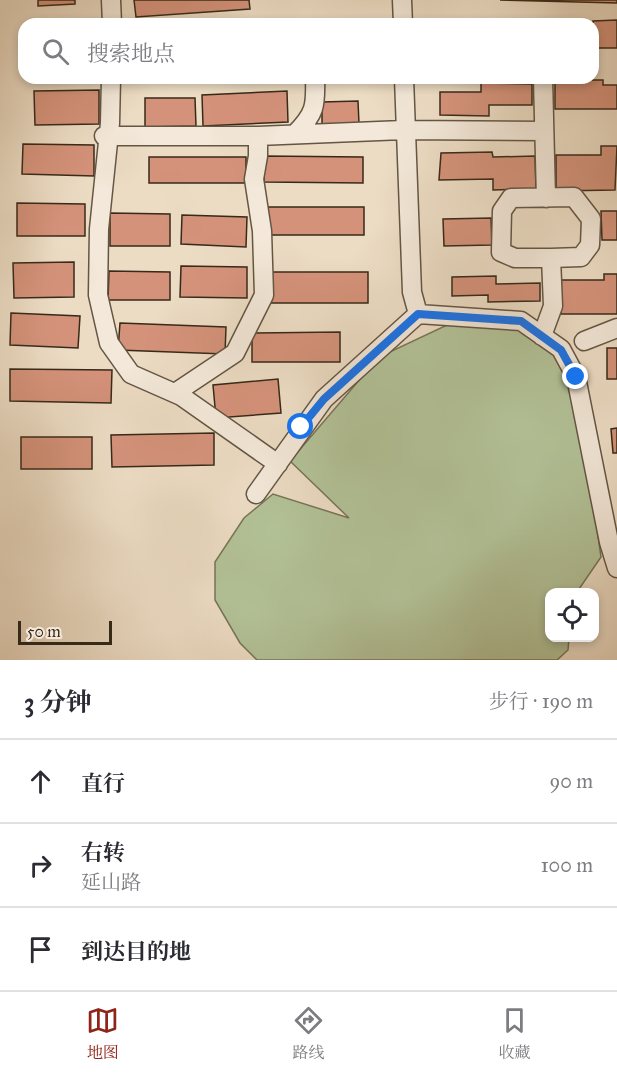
<!DOCTYPE html>
<html lang="zh">
<head>
<meta charset="utf-8">
<style>
  :root { --surface:#fff; --page:#f2f2f3; --text:#2b2b33; --muted:#7c7c81; --line:#e1e1e2; --accent:#8f2418 }
  body { margin:0; font-family:"IM FELL Great Primer","Noto Serif SC",serif; background:var(--page); color:var(--text) }
  .controls { position:absolute; right:18px; bottom:18px; display:grid; overflow:hidden; border-radius:12px; box-shadow:0 3px 9px #0003 }
  .controls button { width:54px; height:54px; display:grid; place-items:center; padding:0; border:0; border-bottom:2px solid var(--line); background:var(--surface); color:var(--text); font:30px sans-serif }
  .scale { position:absolute; left:18px; bottom:15px; width:94px; box-sizing:border-box; padding-left:6px; border:3px solid #372a19; border-top:0; font-size:16px; line-height:21px; white-space:nowrap; color:#372a19; -webkit-text-stroke:4px #f3e8d9; paint-order:stroke }
  .stop { position:absolute; width:18px; height:18px; margin:-14px; border:4px solid #1a73e8; border-radius:50%; background:#fff }
  .stop.end { background:#1a73e8; border-color:#fff; box-shadow:0 2px 6px #0008 }
  .list { margin:0; padding:0; list-style:none }
  h2 { display:flex; justify-content:space-between; align-items:center; height:78px; margin:0; padding:0 24px; font-size:26px }
  h2 small { font-size:20px; font-weight:400; color:var(--muted) }
  .list li { display:grid; grid-template-columns:39px 1fr auto; gap:18px; align-items:center; box-sizing:border-box; height:84px; padding:0 24px; border-top:2px solid var(--line) }
  .list b { display:block; font-size:22px; white-space:nowrap }
  .list p { margin:0; font-size:20px; white-space:nowrap; color:var(--muted) }
  .list em { font-size:20px; font-style:normal; color:var(--muted) }
  .icon { flex:none; width:33px; height:33px; fill:none; stroke:currentColor; stroke-width:2; stroke-linecap:round; stroke-linejoin:round }
  .map { position:relative; flex:none; width:617px; height:660px; overflow:hidden }
  .search { position:absolute; background:var(--surface); box-shadow:0 3px 9px #0003; left:18px; right:18px; top:18px; height:66px; display:flex; align-items:center; gap:15px; box-sizing:border-box; padding:0 21px; border-radius:18px; color:var(--muted); font-size:22px }
  .sheet { height:330px; background:var(--surface) }
  nav { display:flex; justify-content:space-around; align-items:center; box-sizing:border-box; height:84px; border-top:2px solid var(--line); background:var(--surface); font-size:16px; color:var(--muted) }
  nav a { display:grid; justify-items:center; gap:3px }
  nav .on { color:var(--accent) }
  .map>svg:first-child { display:block }
  .green { fill:#b3c298; stroke:#757658; stroke-width:1.5 }
  .building { fill:#d4927a; stroke:#372a19; stroke-width:1.5 }
  .lines { fill:none; stroke-linecap:round; stroke-linejoin:round }
  .minor-casing { stroke:#645644; stroke-width:21 }
  .minor { stroke:#f3e8d9; stroke-width:18 }
  .route { stroke:#1a73e8; stroke-width:8 }
</style>
</head>
<body>
<div class="map">
<svg width="617" height="660" viewBox="0 0 617 660">
  <rect width="100%" height="100%" fill="#ecdcc4"/>
  <filter id="stains"><feTurbulence type="fractalNoise" baseFrequency=".00333" numOctaves="4"/><feColorMatrix values="0 0 0 0 .2 0 0 0 0 .09 0 0 0 0 .02 0 0 0 .5 -.17"/></filter>
  <radialGradient id="worn" r=".72"><stop offset=".6" stop-color="#630" stop-opacity="0"/><stop offset="1" stop-color="#630" stop-opacity=".3"/></radialGradient>
  <path class="green" d="M464 317C479 318 516 318 528 325 582 355 592 499 601 557L577 592H550V638H569L568 650 557 660H257L240 643 215 600V562L244 518 273 494 349 518 290 461 379 357Z"/>
  <path class="building" d="M38 0H75V4L38 6Z
    M134 0H249L250 9 136 17Z
    M500 0H617V3Z
    M617 20V48H593V21Z
    M555 80H603V85H617V109H555Z
    M481 83 532 84V105H489V116L440 115V92H481Z
    M99 90V124L35 125 34 91Z
    M287 91 288 122 203 126 202 95Z
    M145 98H195L196 126 145 127Z
    M358 101 359 124 322 125V102Z
    M23 144 94 145V176L22 174Z
    M601 146H617L615 190 556 191V155H601Z
    M492 152 493 157 535 156 536 189 493 190V179L439 180 441 153Z
    M264 156 363 157V183L264 182Z
    M149 157H246V183H149Z
    M17 203 85 204V236H17Z
    M268 207H364V235H268Z
    M601 211H617V240H602Z
    M110 213 170 214V246H110Z
    M182 215 247 217 246 247 181 244Z
    M491 218 492 245 444 246 443 219Z
    M74 262V297L14 298 13 263Z
    M181 266 247 267V298L180 297Z
    M109 271 170 272V300H108Z
    M270 272H368V303H271Z
    M604 274H617V314H561V280H604Z
    M496 276V284L540 283V301L488 302V295L452 296V277Z
    M11 313 80 316 78 348 10 345Z
    M120 323 226 327 225 354 118 350Z
    M340 332V362H252V333Z
    M607 348H617V379H607Z
    M10 369 112 370 111 403 10 401Z
    M278 379 281 413 216 418 213 385Z
    M617 428V453H613L611 429Z
    M214 433V465L112 467 111 435Z
    M21 437H92V469H21Z"/>
  <g class="lines">
    <defs>
      <path id="minor" d="M111 0 112 24
        M402 0 403 24
        M111 78 110 123 99 229 98 295 109 343 131 374 181 396 278 464
        M404 78 412 292 418 314
        M543 78 546 198
        M295 134C315 114 316 106 315 78
        M104 136H258
        M418 314 521 321 561 349 576 377 609 542 617 568
        M542 336 553 306 551 258 581 257 590 245 591 219 574 197 511 198 502 211 501 252 515 258H551
        M584 341 617 328
        M175 393 235 353 264 295 262 231 254 179 258 156V136L403 130 544 131
        M256 494 324 399 418 314"/>
    </defs>
    <use href="#minor" class="minor-casing"/>
    <use href="#minor" class="minor"/>
  </g>
  <g class="lines">
    <path class="route" d="M301 427 324 399 418 314 521 321 561 350 576 377"/>
  </g>
  <rect width="100%" height="100%" filter="url(#stains)"/>
  <rect width="100%" height="100%" fill="url(#worn)"/>
</svg>
<div class="controls">
<button><svg class="icon" aria-label="locate" viewBox="0 0 24 24"><circle cx="12" cy="12" r="6"/><path d="M12 2v4M12 18v4M2 12h4M18 12h4"/></svg></button>
</div>
<div class="scale">50 m</div>
<div class="stop" style="left:301px;top:427px"></div>
<div class="stop end" style="left:576px;top:377px"></div>
<div class="search"><svg class="icon" aria-label="search" viewBox="0 0 24 24"><circle cx="10" cy="10" r="6"/><path d="M15 15l6 6"/></svg>搜索地点</div>
</div>
<section class="sheet">
<h2>3 分钟<small>步行 · 190 m</small></h2>
<ul class="list">
<li><svg class="icon" aria-label="ahead" viewBox="0 0 24 24"><path d="M12 20V5M6 11l6-6 6 6"/></svg><div><b>直行</b></div><em>90 m</em></li>
<li><svg class="icon" aria-label="right" viewBox="0 0 24 24"><path d="M7 20v-9h11M14 6l5 5-5 5"/></svg><div><b>右转</b><p>延山路</p></div><em>100 m</em></li>
<li><svg class="icon" aria-label="arrive" viewBox="0 0 24 24"><path d="M6 21V4h12l-3 4 3 4H6"/></svg><div><b>到达目的地</b></div></li>
</ul>
</section>
<nav>
<a class="on"><svg class="icon" aria-label="map" viewBox="0 0 24 24"><path d="M3 6l6-2 6 2 6-2v14l-6 2-6-2-6 2zM9 4v14M15 6v14"/></svg>地图</a>
<a><svg class="icon" aria-label="directions" viewBox="0 0 24 24"><path d="M12 3l9 9-9 9-9-9zM9 14v-3h6M13 9l2 2-2 2"/></svg>路线</a>
<a><svg class="icon" aria-label="saved" viewBox="0 0 24 24"><path d="M7 4h10v16l-5-4-5 4z"/></svg>收藏</a>
</nav>
</body>
</html>
